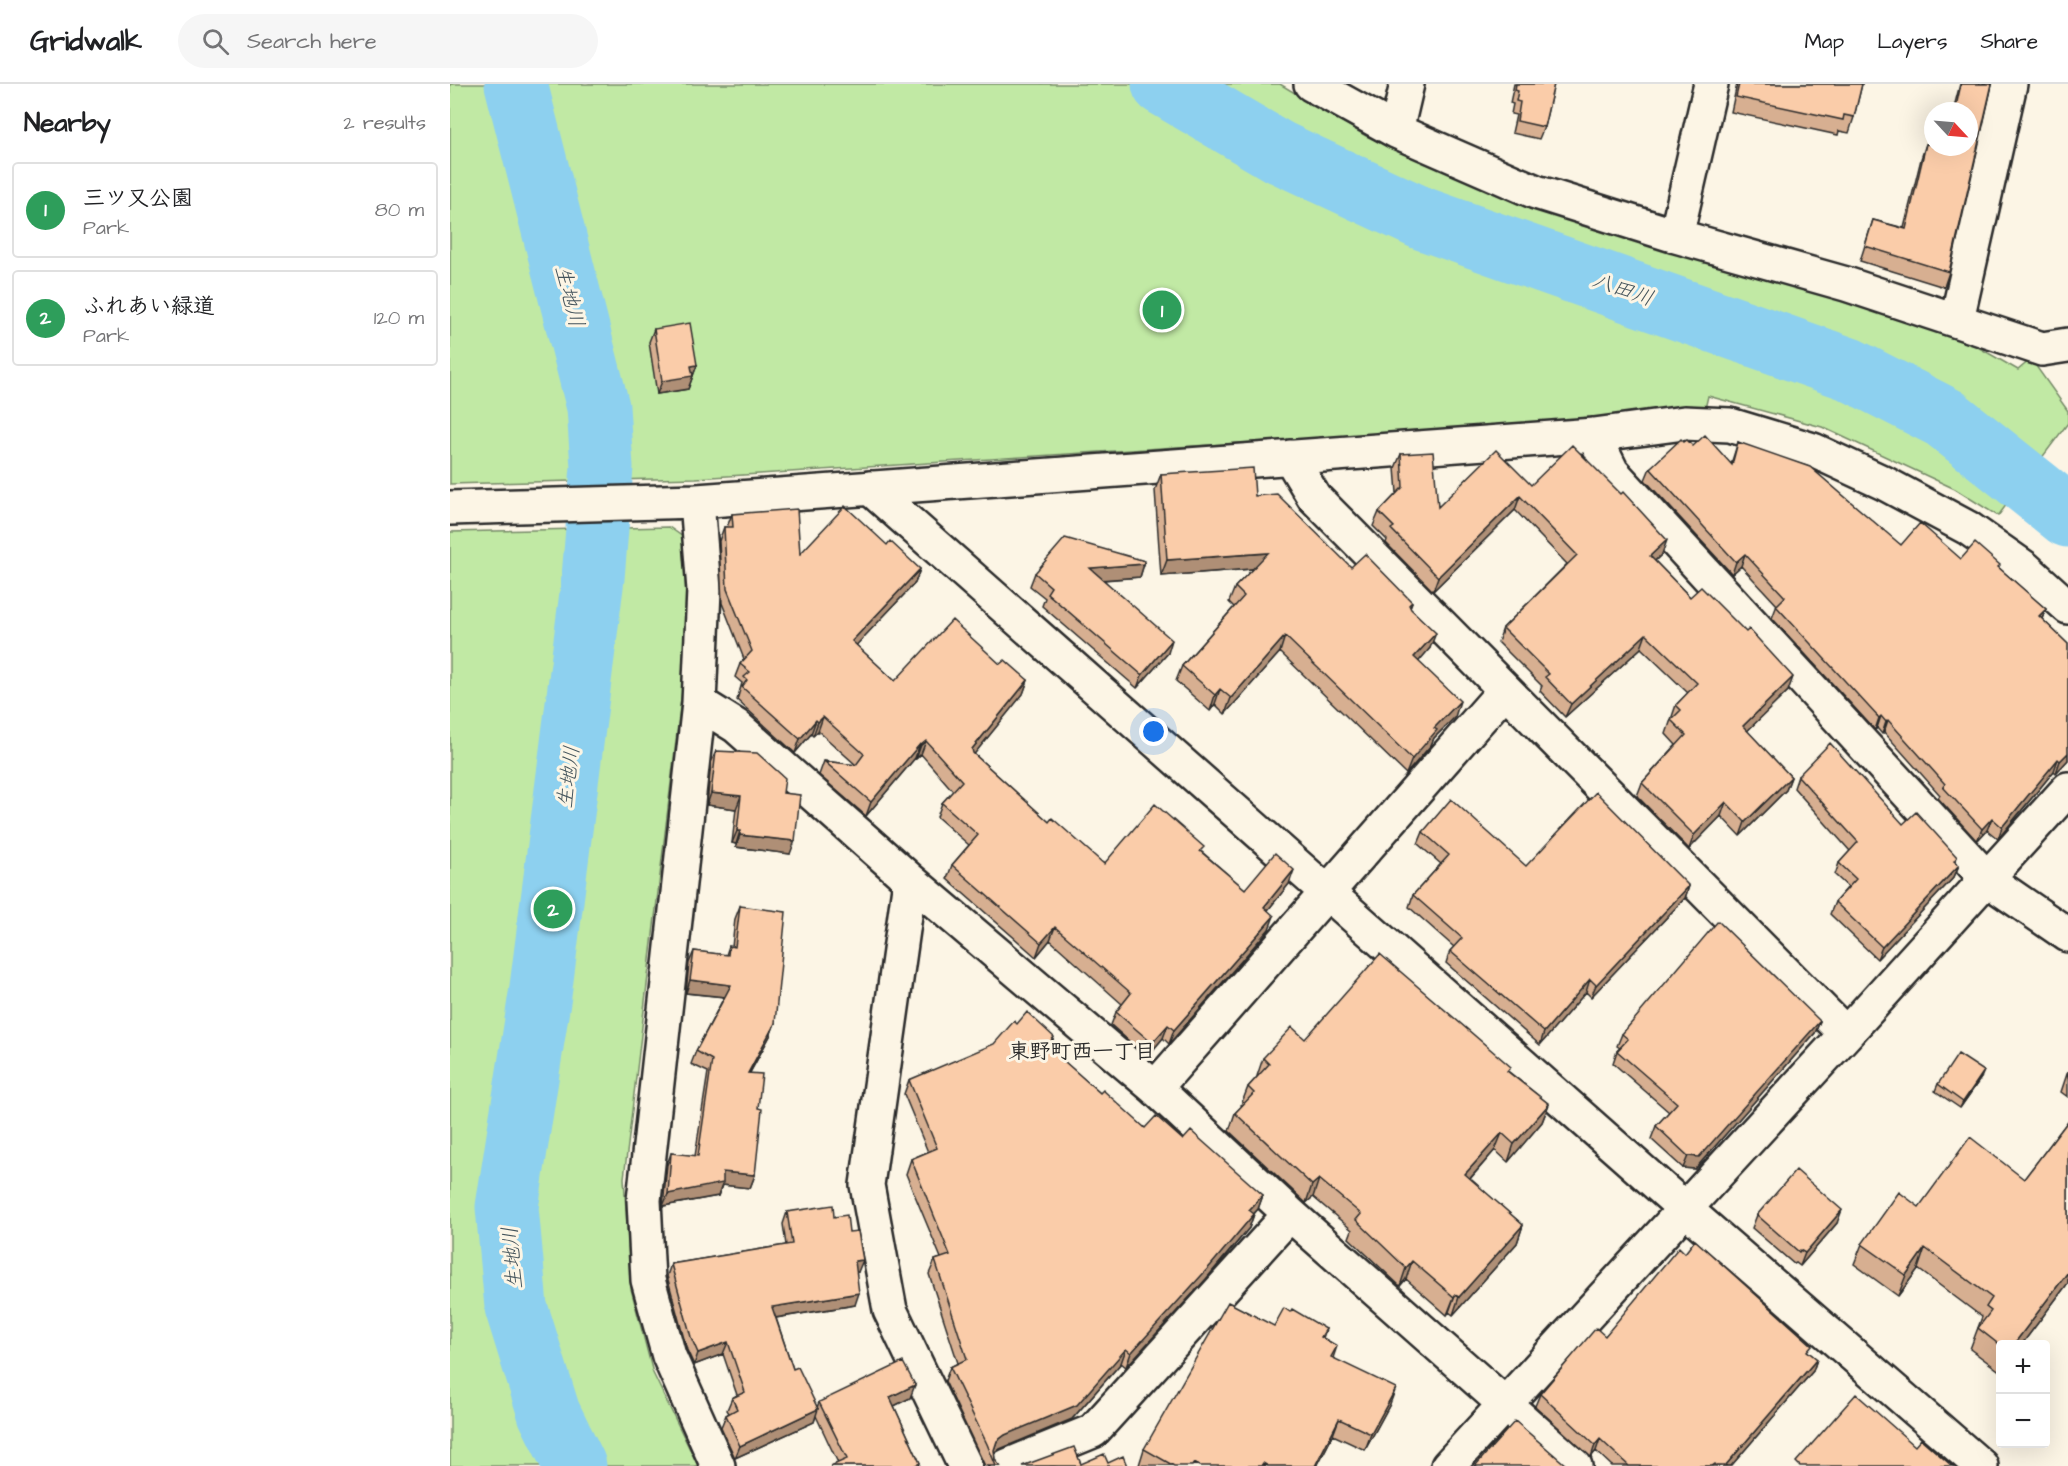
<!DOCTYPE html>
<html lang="en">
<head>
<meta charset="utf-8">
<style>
  :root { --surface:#fff; --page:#f6f6f6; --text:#202124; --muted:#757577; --line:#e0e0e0; --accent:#2b2b2b }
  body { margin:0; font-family:"Architects Daughter","Klee One",sans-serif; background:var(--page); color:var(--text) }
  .controls { position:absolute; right:18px; bottom:18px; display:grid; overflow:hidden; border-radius:6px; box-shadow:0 6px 24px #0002 }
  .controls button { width:54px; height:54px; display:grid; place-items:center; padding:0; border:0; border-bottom:2px solid var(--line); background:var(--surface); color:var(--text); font:30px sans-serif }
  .compass { position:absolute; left:1474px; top:18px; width:54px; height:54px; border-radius:50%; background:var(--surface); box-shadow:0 6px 24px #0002; rotate:116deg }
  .you { position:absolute; left:704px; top:648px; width:21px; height:21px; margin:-15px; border:4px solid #fff; border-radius:50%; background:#1a73e8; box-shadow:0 0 0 9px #1a73e833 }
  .badge { display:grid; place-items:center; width:39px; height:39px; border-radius:50%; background:var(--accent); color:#fff; font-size:20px; font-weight:700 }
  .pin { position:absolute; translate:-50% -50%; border:3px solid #fff; box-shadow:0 2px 6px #0006 }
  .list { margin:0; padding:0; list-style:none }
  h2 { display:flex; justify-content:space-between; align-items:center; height:78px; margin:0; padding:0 24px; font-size:26px }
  h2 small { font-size:20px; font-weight:400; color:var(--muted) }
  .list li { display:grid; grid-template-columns:39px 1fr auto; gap:18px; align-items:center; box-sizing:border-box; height:96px; margin:0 12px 12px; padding:0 12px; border:2px solid var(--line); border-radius:6px }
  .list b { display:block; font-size:22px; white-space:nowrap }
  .list p { margin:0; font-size:20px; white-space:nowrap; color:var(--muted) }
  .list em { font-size:20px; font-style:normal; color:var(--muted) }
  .icon { flex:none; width:33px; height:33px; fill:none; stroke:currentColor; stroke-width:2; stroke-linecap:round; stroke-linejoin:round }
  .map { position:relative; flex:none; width:1618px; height:1382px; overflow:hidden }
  header { display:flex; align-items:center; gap:36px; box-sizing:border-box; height:84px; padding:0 30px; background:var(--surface); border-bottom:2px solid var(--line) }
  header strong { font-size:28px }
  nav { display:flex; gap:33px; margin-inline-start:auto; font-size:21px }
  .search { width:420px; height:54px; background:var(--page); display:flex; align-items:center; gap:15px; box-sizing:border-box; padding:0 21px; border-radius:33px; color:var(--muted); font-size:22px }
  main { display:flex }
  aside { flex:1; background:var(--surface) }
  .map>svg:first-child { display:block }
  .green { fill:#c1e9a4; stroke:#768a68; stroke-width:1.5 }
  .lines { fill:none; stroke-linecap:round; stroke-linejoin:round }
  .river { stroke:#8dd0ef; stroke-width:63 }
  .minor-casing { stroke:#2b2b2b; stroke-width:38 }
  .tertiary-casing { stroke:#2b2b2b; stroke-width:38 }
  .minor { stroke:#fcf5e5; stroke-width:33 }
  .tertiary { stroke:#fcf5e5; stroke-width:33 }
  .wall { fill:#d7af91; stroke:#2b2b2b; stroke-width:1.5 }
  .shaded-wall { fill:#af8f76; stroke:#2b2b2b; stroke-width:1.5 }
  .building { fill:#facca9; stroke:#2b2b2b; stroke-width:1.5 }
  .labels { text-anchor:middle; stroke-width:6; stroke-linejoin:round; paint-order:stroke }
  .water-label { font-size:21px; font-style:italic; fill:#44545c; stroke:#fcf5e5 }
  .neighbourhood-label { font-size:21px; font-weight:bold; fill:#2b2b2b; stroke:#fcf5e5 }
</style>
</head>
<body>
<header>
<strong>Gridwalk</strong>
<div class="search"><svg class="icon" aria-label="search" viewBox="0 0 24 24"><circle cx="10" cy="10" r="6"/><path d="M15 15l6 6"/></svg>Search here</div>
<nav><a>Map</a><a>Layers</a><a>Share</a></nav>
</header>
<main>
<aside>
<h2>Nearby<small>2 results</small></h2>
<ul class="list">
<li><span class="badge" style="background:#2e9e5b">1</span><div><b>三ツ又公園</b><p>Park</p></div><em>80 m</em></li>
<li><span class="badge" style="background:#2e9e5b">2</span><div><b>ふれあい緑道</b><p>Park</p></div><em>120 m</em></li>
</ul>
</aside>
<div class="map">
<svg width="1618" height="1382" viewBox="0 0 1618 1382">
  <rect width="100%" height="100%" fill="#fcf5e5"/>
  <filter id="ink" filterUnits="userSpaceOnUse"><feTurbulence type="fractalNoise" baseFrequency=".0167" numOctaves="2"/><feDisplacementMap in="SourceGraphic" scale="12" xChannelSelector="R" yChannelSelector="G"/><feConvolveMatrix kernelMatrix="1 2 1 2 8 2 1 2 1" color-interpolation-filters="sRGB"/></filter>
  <g filter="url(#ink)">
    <path class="green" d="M0 0H830L916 52 1044 107 1233 172 1344 202 1505 250 1568 286 1581 275 1618 327V339L1548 432 1505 405 1372 343 1258 312 1254 329 246 394 0 400Z
      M219 443 233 453 238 556 174 1094 181 1205 203 1289 248 1382H0V448Z"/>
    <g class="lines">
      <path class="river" d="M66 0 148 323 152 383 143 494 90 911 57 1123 66 1223 99 1329 125 1382
        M713 0 827 67 971 134 1399 285 1495 334 1618 432"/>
      <defs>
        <path id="minor" d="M861 0 946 47 1086 108 1226 152 1396 200 1592 265 1618 261
          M946 47 957 0
          M1226 152 1261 0
          M1507 235 1560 0
          M1144 351 1162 388 1538 796 1618 851
          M840 373 864 413 1396 950
          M247 417 254 506 249 619 194 1116 198 1196 219 1272 268 1382
          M0 424 247 417 1144 351 1234 339 1280 341 1363 366 1434 399 1518 444 1575 484 1618 523
          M249 619 286 642 460 796 705 1004 840 1130 1125 1382
          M460 796 417 1101 440 1226 515 1382
          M705 1004 1055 606
          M557 1382 643 1347 840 1130
          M998 1382 1396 950 1618 705"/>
        <path id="tertiary" d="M420 404 1234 1124 1531 1382"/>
      </defs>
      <use href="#minor" class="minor-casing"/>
      <use href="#tertiary" class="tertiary-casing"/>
      <use href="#minor" class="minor"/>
      <use href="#tertiary" class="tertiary"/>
    </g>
    <path class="wall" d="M1064 0H1104L1094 43 1089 55 1062 49 1066 31 1061 30 1063 20 1060 19Z
      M1287 0H1412L1404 33 1399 49 1389 47 1388 51 1281 28Z
      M1510 0H1542L1499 188 1494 203 1410 177 1423 136 1454 144 1471 75 1476 60 1494 64V63H1519V27H1503Z
      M204 245 247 281 238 305 207 310 199 258Z
      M1234 358 1281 380 1288 358 1451 461 1549 484 1596 525 1592 535 1618 560V676L1606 689 1604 687 1548 755 1537 746 1527 757 1488 714 1490 711 1434 648 1432 650 1427 644 1425 646 1322 534 1327 521 1291 482 1282 490 1195 396 1200 384Z
      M951 370 988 423 1081 401 1212 470 1205 477 1240 513 1338 607 1297 647 1341 693 1336 706 1290 752 1271 732 1239 765 1187 712 1192 699 1226 661 1216 650 1226 621 1238 609 1191 564 1115 633 1090 607 1092 602 1048 558 1053 544 1117 480 1065 426 983 507 936 459 937 456 923 442 929 428 947 409 945 384Z
      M711 390 805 412 901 483 962 518 960 524 980 564 968 577 1005 633 984 654 981 661 956 690 830 568 775 630 765 620 760 627 726 597 732 582 784 523 779 518 785 503 803 485 711 492 705 406Z
      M282 430 350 470 437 461 470 485 465 499 406 561 445 597 550 580 578 596 573 610 524 670 599 738 654 780 752 768 795 805 839 800 818 826 819 845 719 960 713 954 697 973 661 941 666 928 672 920 600 856 586 873 497 795 502 781 519 761 487 733 492 719 503 707 471 670 466 675 465 674 416 732 369 691 374 677 406 681 368 647 363 652 361 650 345 669 287 616 292 599 285 593 290 580 294 575 272 519 269 457 274 443H277Z
      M694 480 690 493 654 496 718 569 687 604 592 522 595 514 580 502 585 489Z
      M266 667 333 709 340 770 286 763V760L282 759 286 725 257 721 261 679Z
      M1348 692 1453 740 1507 773 1505 778 1509 781 1504 793 1427 875 1380 830 1385 818 1398 803 1385 791 1389 779 1400 767 1344 704Z
      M973 748 1076 782 1239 802 1235 814 1141 913 1136 908 1090 961 996 879 1000 867 1004 863 959 823 963 811 991 780 968 760Z
      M290 822 325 939 320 952 300 989 308 1024 305 1091 300 1104 272 1101 268 1112 213 1122 217 1081 221 1069 245 1072 258 988 241 980 246 967 274 913 236 909 239 879 244 867 276 871 279 862 282 863 285 835Z
      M1370 937 1365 949 1245 1085 1233 1084 1201 1055 1206 1042 1219 1028 1163 979 1167 967 1170 964 1167 962 1172 950Z
      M855 955 1059 988 1099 1020 1092 1038 1058 1078 1045 1066 1020 1095 1073 1141 1067 1159 1003 1231 999 1228 997 1231 956 1195 950 1202 899 1154 902 1146 863 1113 856 1119 779 1047 785 1029 792 1022 791 1021 798 1003 807 993V992L813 974Z
      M600 965 650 1009 695 1044 733 1056 813 1111 808 1125 804 1130 799 1144 756 1195 676 1283 671 1279 622 1335 550 1365 544 1369 545 1376 550 1382H535L495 1297 500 1283 508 1279 479 1190 485 1176 491 1174 456 1090 461 1075 478 1068 454 1010 459 996Z
      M1618 987V1013L1611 1008Z
      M1531 994 1510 1024 1485 1007 1488 1000Z
      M1618 1037V1199L1572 1260H1551V1288L1520 1265 1532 1233 1468 1185 1448 1212 1404 1180 1412 1160 1469 1123 1574 1095Z
      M337 1128 384 1133 399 1148 408 1188H406L405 1221 326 1234 343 1285 367 1324 369 1318 460 1314 444 1322 470 1379 469 1382H381L388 1379 366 1332 364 1338 285 1374 271 1343 276 1331 279 1329 277 1326 282 1314 287 1311 273 1270 244 1281 237 1266 217 1192 221 1180 336 1161 333 1140Z
      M1307 1131 1387 1139 1350 1182 1346 1179 1344 1180 1302 1144Z
      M1235 1169 1367 1275 1363 1287 1281 1382H1162L1146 1367 1141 1373 1085 1322 1090 1310 1155 1252Z
      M824 1242 876 1245 873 1254 887 1262 883 1274 940 1320 915 1366 883 1351 867 1382 689 1381 694 1365Z"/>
    <path class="shaded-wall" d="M247 281 238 305 207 310 212 297 241 282Z
      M1070 412 1065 426 983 507 988 493Z
      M1217 456 1212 470 1195 486 1200 472Z
      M818 469 813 484 711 492 717 476Z
      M1295 470 1291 482 1282 490 1286 478Z
      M694 480 690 493 636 497 640 484Z
      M470 485 465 499 397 571 402 557Z
      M1596 525 1591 537 1589 532Z
      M986 549 980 564 959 589 964 573Z
      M1196 550 1191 564 1115 633 1121 620Z
      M835 552 830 568 775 630 781 614Z
      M722 556 718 569 687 604 692 591Z
      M1343 593 1338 607 1288 656 1293 642Z
      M578 596 573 610 517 679 522 665Z
      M770 605 765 620 760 627 765 611Z
      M1010 617 1005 633 984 654 981 661 956 690 962 675 984 644Z
      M1431 632 1427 644 1425 646 1429 634Z
      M373 633 368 647 363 652 368 638Z
      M366 636 361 650 345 669 350 655Z
      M1438 636 1434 648 1432 650 1436 638Z
      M476 657 471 670 466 675 471 661Z
      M470 660 465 674 416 732 421 718Z
      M1618 669V676L1606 689 1610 677Z
      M1608 675 1604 687 1548 755 1552 743Z
      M1341 693 1336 706 1290 752 1295 738Z
      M261 709 291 712 286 725 257 721Z
      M1276 718 1271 732 1239 765 1244 751Z
      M1542 734 1537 746 1527 757 1532 745Z
      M287 747H290L286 760 282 759Z
      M290 751 345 757 340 770 286 763Z
      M1509 781 1504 793 1427 875 1432 863Z
      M844 786 839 800 809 837 814 823Z
      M1239 802 1235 814 1141 913 1146 901Z
      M824 832 819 845 719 960 724 946Z
      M605 843 600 856 586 873 591 859Z
      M1140 895 1136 908 1090 961 1094 948Z
      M240 896 281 901 276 913 236 909Z
      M1370 937 1365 949 1245 1085 1233 1084 1238 1072Z
      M325 939 320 952 293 1001 298 989Z
      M718 941 713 954 697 973 702 959Z
      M604 953 599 967 597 962Z
      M1534 987 1531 994 1510 1024 1513 1018Z
      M1099 1020 1092 1038 1058 1078 1064 1060Z
      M1052 1049 1045 1066 1008 1108 1015 1090Z
      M273 1088 305 1091 300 1104 272 1101 268 1112 213 1122 218 1110Z
      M869 1095 863 1113 856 1119 862 1101Z
      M813 1111 808 1125 794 1140 799 1126Z
      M1392 1126 1387 1139 1350 1182 1355 1169Z
      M804 1130 799 1144 756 1195 676 1283 681 1269Z
      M1073 1141 1067 1159 1003 1231 1009 1213Z
      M1475 1164 1468 1185 1448 1212 1456 1191Z
      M413 1176 408 1188 400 1189 405 1177Z
      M962 1177 956 1195 950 1202 956 1184Z
      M1618 1188V1199L1572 1260H1564Z
      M409 1209 405 1221 318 1235 322 1223Z
      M1005 1211 999 1228 997 1231 1004 1213Z
      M278 1258 273 1270 244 1281 248 1269Z
      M676 1265 671 1279 622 1335 550 1365 542 1371 547 1357 555 1351Z
      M1367 1275 1363 1287 1281 1382H1275Z
      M465 1301 460 1314 436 1326 440 1313Z
      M946 1304 940 1320 915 1366 921 1350Z
      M368 1325 364 1338 285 1374 290 1362Z
      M889 1335 883 1351 867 1382H865Z
      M1150 1355 1146 1367 1141 1373 1145 1361Z"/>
    <path class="building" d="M1066 0H1104L1094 43 1067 37 1070 18 1066 17 1068 7 1065 6Z
      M1289 0H1412L1404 33 1394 31 1393 36 1286 13Z
      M1511 0H1542L1499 188 1415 162 1423 136 1456 145 1476 60 1483 61V63L1496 64V63H1519V27H1505Z
      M240 239 247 281 241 282 243 292 212 297 204 245Z
      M1255 351 1282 381 1288 358 1360 383 1451 461 1470 439 1511 475 1525 459 1550 481 1548 483 1596 525 1589 532 1618 560V669L1610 677 1608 675 1552 743 1542 734 1532 745 1493 703 1495 700 1438 636 1436 638 1431 632 1429 634 1326 522 1335 513 1295 470 1286 478 1200 384 1231 355 1234 358 1237 356 1243 362Z
      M1122 361 1171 410 1173 408 1217 456 1200 472 1240 513 1251 503 1296 548 1299 545 1343 593 1293 642 1341 693 1295 738 1276 718 1244 751 1192 699 1236 651 1221 636 1231 626 1226 621 1247 599 1196 550 1121 620 1095 593 1099 590 1053 544 1127 471 1070 412 988 493 941 445 944 443 929 428 953 403 951 370 983 368 988 423 1046 366 1081 401Z
      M803 384 805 412 827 410 901 483 915 470 962 518 959 521 961 525 986 549 964 573 1010 617 984 644 987 646 962 675 835 552 781 614 770 605 765 611 732 582 794 512 785 503 818 469 717 476 711 390Z
      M395 422 437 461 440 457 470 485 402 557 445 597 502 536 550 580 555 576 578 596 522 665 523 669 599 738 602 734 654 780 705 720 754 763 750 767 795 805 825 769 844 786 814 823 824 832 724 946 718 941 702 959 666 928 681 909 605 843 591 859 502 781 528 751 492 719 512 697 476 657 471 661 470 660 421 718 374 677 406 681 414 670 373 633 368 638 366 636 350 655 292 603 297 596 294 593 300 588 290 580 302 567 277 505 274 443H283L282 430 347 425 350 470Z
      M615 454 695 477 694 480 640 484 722 556 692 591 597 509 601 503 585 489Z
      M1380 659 1453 740 1466 728 1507 773 1504 777 1509 781 1432 863 1385 818 1406 795 1389 779 1408 758 1348 692Z
      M266 667 307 669 335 694 333 709 350 711 345 757 290 751V747H287L291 712 261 709Z
      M1146 708 1239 802 1146 901 1140 895 1094 948 1000 867 1012 854 963 811 999 771 973 748 1001 715 1076 782Z
      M290 822 336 828 325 939 298 989 312 990 308 1024 312 1025 305 1091 273 1088V1099L218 1110 221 1069 248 1072 262 976 246 967 281 901 240 896 244 867 278 871 279 862 285 863Z
      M1268 837 1370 937 1249 1073 1238 1072 1206 1042 1227 1019 1167 967 1178 955 1172 950Z
      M930 870 1061 983 1057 987 1099 1020 1064 1060 1052 1049 1015 1090 1073 1141 1009 1213 1005 1211 1004 1213 962 1177 956 1184 906 1136 911 1130 869 1095 862 1101 785 1029 804 1009 798 1003 819 980 813 974 842 943 855 955Z
      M577 928 604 953 597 962 650 1009 653 1006 695 1044 706 1032 733 1056 741 1047 813 1111 799 1126 804 1130 761 1181 681 1269 676 1265 627 1321 555 1351 547 1357 544 1366 545 1376 550 1382H546L537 1360 500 1283 517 1275 485 1176 500 1171 461 1075 487 1064 459 996 544 960 564 937 567 940Z
      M1508 970 1534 987 1513 1018 1488 1000Z
      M1618 1037V1188L1564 1260H1551V1262L1528 1244 1541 1227 1536 1223 1542 1214 1475 1164 1456 1191 1412 1160 1449 1108 1469 1123 1520 1053 1574 1095Z
      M1346 1086 1392 1126 1355 1169 1350 1166 1349 1168 1307 1131Z
      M383 1121 384 1133 397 1131 399 1148 408 1147 413 1176 405 1177 409 1209 322 1223 343 1285 348 1283 368 1325 290 1362 276 1331 287 1325 282 1314 295 1308 278 1258 248 1269 241 1253 221 1180 342 1160 337 1128Z
      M1245 1156 1362 1261 1357 1267 1367 1275 1275 1382H1267L1265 1380 1262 1382H1179L1150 1355 1145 1361 1090 1310 1146 1244 1155 1252 1229 1163 1235 1169Z
      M778 1218 824 1242 834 1224 840 1228 842 1225 876 1245 871 1253 887 1262 881 1273 946 1304 921 1350 889 1335 865 1382H818L813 1379 811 1382H750L744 1379 742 1382H724L694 1365Z
      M453 1278 465 1301 440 1313 470 1379 464 1382H381L397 1375 369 1318Z
      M1406 1310 1465 1362 1471 1355 1502 1382H1350L1346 1378Z
      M1065 1337 1117 1382H1025Z
      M624 1363 631 1380 654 1370 658 1379 673 1372 677 1382H572Z"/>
  </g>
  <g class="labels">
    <g class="water-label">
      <text transform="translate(1173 205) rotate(19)" y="7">八田川</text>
      <text transform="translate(120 212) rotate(76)" y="7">生地川</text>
      <text transform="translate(118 693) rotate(-83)" y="7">生地川</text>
      <text transform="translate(62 1174) rotate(-95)" y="7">生地川</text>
    </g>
    <g class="neighbourhood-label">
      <text x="632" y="974">東野町西一丁目</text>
    </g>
  </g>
</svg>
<div class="controls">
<button>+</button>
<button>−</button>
</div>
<svg class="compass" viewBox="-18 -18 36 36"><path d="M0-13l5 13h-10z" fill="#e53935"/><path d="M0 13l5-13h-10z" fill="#757577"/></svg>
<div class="you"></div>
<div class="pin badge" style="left:712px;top:226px;background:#2e9e5b">1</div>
<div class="pin badge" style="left:103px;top:825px;background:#2e9e5b">2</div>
</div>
</main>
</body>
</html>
